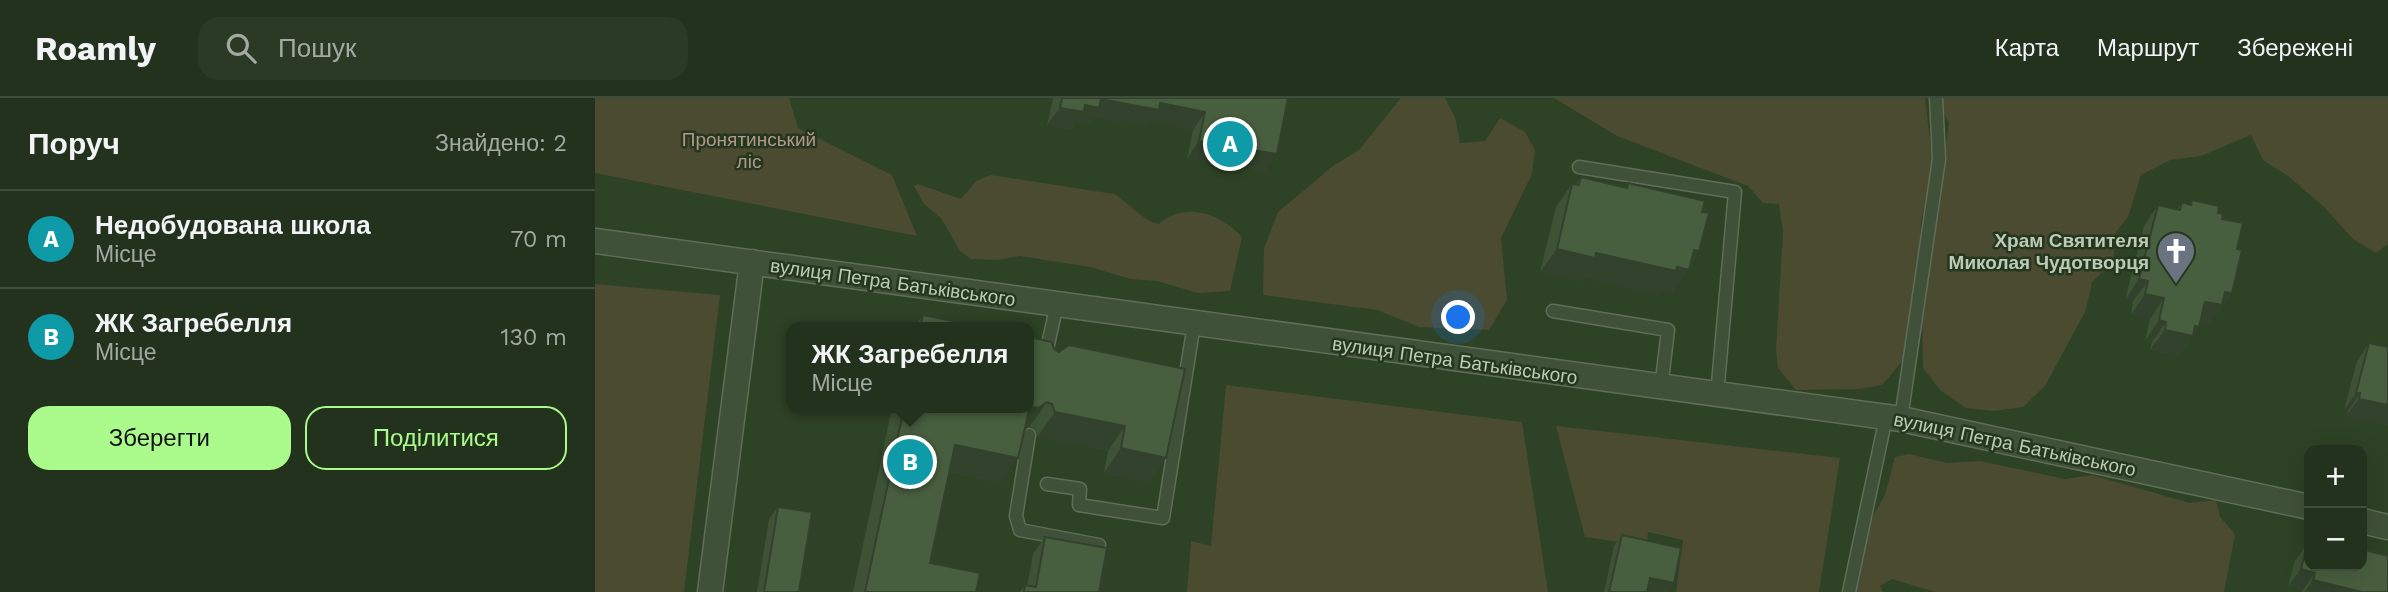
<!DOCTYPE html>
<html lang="uk">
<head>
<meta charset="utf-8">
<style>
  :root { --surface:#22321c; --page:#2a3a25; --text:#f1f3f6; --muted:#a2aaa3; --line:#3f4d3b; --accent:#aafb8c }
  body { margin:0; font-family:"Work Sans",sans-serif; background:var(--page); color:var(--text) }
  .controls { position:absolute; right:21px; bottom:21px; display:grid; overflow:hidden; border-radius:14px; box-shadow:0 7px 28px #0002 }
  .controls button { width:63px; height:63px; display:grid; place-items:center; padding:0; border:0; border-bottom:2px solid var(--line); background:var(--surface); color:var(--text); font:35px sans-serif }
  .you { position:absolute; left:864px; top:220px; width:24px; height:24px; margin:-18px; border:5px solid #fff; border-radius:50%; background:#1a73e8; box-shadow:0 0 0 10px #1a73e833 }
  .badge { display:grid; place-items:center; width:46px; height:46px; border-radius:50%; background:var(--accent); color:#fff; font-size:23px; font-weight:700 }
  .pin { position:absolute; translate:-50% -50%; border:4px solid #fff; box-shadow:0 2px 7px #0006 }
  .popup { position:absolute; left:191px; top:224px; width:248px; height:91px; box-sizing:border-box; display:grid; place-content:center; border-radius:14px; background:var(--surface); filter:drop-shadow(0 2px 5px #0005); font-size:23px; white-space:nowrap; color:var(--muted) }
  .popup b { font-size:26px; color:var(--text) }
  .popup::after { content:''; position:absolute; left:50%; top:100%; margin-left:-14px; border:14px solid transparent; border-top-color:var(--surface) }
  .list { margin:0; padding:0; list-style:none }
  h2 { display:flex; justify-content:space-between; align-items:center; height:91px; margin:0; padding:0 28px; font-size:30px }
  h2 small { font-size:23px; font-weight:400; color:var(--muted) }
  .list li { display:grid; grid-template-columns:46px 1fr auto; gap:21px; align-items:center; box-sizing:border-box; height:98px; padding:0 28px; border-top:2px solid var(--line) }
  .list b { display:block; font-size:26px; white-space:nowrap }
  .list p { margin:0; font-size:23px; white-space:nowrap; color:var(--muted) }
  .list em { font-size:23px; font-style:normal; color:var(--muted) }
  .actions { display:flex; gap:14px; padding:21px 28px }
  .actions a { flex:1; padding:16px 0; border:2px solid var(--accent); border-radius:21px; text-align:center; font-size:24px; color:var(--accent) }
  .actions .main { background:var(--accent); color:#111 }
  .icon { flex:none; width:38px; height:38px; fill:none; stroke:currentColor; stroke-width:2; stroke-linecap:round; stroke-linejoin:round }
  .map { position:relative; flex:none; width:1793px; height:494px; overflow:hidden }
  header { display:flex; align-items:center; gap:42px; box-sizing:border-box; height:98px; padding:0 35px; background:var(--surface); border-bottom:2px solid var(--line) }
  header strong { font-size:33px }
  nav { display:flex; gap:38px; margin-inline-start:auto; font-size:24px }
  .search { width:490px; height:63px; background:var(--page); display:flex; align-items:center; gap:18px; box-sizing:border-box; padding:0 24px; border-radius:21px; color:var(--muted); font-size:26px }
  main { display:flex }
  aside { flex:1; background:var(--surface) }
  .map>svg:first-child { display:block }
  .green { fill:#4a4b31 }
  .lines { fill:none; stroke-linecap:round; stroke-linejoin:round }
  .service-casing { stroke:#5e6e57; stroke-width:15 }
  .minor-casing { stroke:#5e6e57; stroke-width:27 }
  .service { stroke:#405139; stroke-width:12 }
  .minor { stroke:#405139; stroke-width:24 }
  .wall { fill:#3e5236 }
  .shaded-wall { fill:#32422c }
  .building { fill:#485f3f; stroke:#32422c; stroke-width:2 }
  .labels { text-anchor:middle; stroke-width:5; stroke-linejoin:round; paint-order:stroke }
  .park-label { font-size:19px; fill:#b1988a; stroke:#25371e }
  .poi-label { font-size:19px; font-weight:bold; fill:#bccbb6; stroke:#25371e; text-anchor:end }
  .street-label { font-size:19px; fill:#bccbb6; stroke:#25371e }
</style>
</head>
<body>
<header>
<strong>Roamly</strong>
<div class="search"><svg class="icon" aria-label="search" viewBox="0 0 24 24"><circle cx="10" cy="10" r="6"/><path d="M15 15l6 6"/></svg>Пошук</div>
<nav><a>Карта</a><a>Маршрут</a><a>Збережені</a></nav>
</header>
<main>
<aside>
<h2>Поруч<small>Знайдено: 2</small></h2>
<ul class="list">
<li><span class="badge" style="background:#0f9aa8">A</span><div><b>Недобудована школа</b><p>Місце</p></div><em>70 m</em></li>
<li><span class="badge" style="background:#0f9aa8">B</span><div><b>ЖК Загребелля</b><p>Місце</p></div><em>130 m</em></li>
</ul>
<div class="actions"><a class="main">Зберегти</a><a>Поділитися</a></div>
</aside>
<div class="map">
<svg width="1793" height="494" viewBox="0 0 1793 494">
  <rect width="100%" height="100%" fill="#2e4225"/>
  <path class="green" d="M0 0H194L203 30 297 77 322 138 0 75Z
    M806 0H850L860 19 865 45 890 43 905 20 930 34 940 52 937 76 906 140 912 202 894 232 824 229 782 212 668 197 669 150 683 114 738 68 764 52Z
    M959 0H1330L1338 68 1326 124 1321 211 1306 265 1287 287 1263 291 1201 292 1183 270 1181 252 1188 134 1184 106 1168 105 1153 88 1022 38Z
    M1342 0H1793V146L1781 155 1758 141 1729 109 1693 78 1668 62 1656 37 1606 58 1575 62 1546 77 1533 119 1521 134 1518 163 1497 184 1491 212 1450 288 1428 309 1399 313 1371 310 1346 293 1328 270 1327 210 1354 25Z
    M396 77 519 96C535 105 546 122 564 126 588 103 626 115 647 139L635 193 603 195 562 183 536 181 495 169 425 158 403 162 376 161 365 153 346 120 329 106 319 88 323 86 366 101 381 83Z
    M0 186 125 197 89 494H0Z
    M631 287 927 324 953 494H592L596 443 616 448Z
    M961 328 1245 360 1224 494H1081L1088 442 1053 434 1052 448 990 439Z
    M1314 356 1352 365 1385 363 1470 381 1497 377 1595 405 1621 402 1625 419 1640 436 1629 494H1340L1297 481 1285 488 1288 494H1261L1265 456 1278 418 1290 397 1300 359Z"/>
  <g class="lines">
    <defs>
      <path id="service" d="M984 69 1140 94 1122 297
        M958 213 1073 232 1066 290
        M450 260 462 206
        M1306 321 1344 61 1341 0
        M434 337 421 418 425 432 504 447
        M452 386 485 391 484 407 568 420 599 226
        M1254 494 1291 319"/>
      <path id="minor" d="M0 143 1306 321 1714 409
        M1767 423 1793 429
        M115 494 157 164"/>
    </defs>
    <use href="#service" class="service-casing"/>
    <use href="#minor" class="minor-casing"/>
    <use href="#service" class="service"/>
    <use href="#minor" class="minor"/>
  </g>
  <path class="wall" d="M458 0H693L682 56 670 73 592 61 598 32 556 23 552 29 498 19 492 27 481 25 477 32 452 27Z
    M986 79 1030 89 1033 85 1107 114 1104 153 1078 195 1067 193 1064 197 987 179 984 183 945 174 961 109 977 86H981Z
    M1597 102 1623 115 1627 121 1642 151 1637 195 1623 216 1621 215 1613 227 1605 226 1604 229 1584 258 1555 252 1557 244 1550 243 1555 221 1536 217 1538 203 1530 202 1549 128 1563 107 1582 111 1587 104 1594 106Z
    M328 217 387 229H319Z
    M1774 245 1793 249V327L1751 318 1753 313 1749 312 1762 263Z
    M459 251 571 360 554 384 509 375 513 353 443 338 440 331 435 328 429 332 406 385 354 374 335 465 381 494H258L297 310H434Z
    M183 409 204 494H162L174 421Z
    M1027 437 1079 485 1073 494 1052 493V494H1009L1019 448Z
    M450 439 504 494H425L430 487 432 488 438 456Z
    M1712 446 1793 494H1707L1708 492 1693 488 1700 463Z"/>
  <path class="shaded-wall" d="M506 1 565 5 610 14 598 32 556 23 552 29 498 19 492 27 481 25 477 32 452 27 465 10 490 7Z
    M604 43 682 56 670 73 592 61Z
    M962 151 1001 155 1099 152 1104 153 1092 171 1094 172 1078 195 1067 193 1064 197 987 179 984 183 945 174Z
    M1544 181 1553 183 1538 203 1530 202Z
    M1630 194 1637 195 1623 216 1621 215 1613 227 1596 224 1610 204Z
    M1550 196 1569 200 1555 221 1536 217Z
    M1564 222 1571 224 1557 244 1550 243Z
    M1600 228 1604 229 1584 258 1555 252 1570 232Z
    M1761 295H1765L1753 313 1749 312Z
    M1764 301 1793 307V327L1751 318Z
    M452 304 435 328 426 335 435 308Z
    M460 314 530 328 513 353 443 338Z
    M360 347 423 360 406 385 342 371Z
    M526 350 571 360 554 384 509 375Z
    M1706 471 1720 475 1708 492 1693 488Z
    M1055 480 1079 485 1073 494H1058L1047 492Z
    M1718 482 1767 494H1710Z"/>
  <path class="building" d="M467 0H693L682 56 604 43 610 14 565 5 564 12 506 1 504 10 490 7 489 14 465 10Z
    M986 79 1032 90 1033 85 1110 103 1107 114 1114 115 1104 153 1099 152 1094 172 1082 169 1081 173 1001 155 1000 160 962 151 977 86 984 87Z
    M1597 102 1624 108 1623 115 1628 116 1627 121 1648 125 1642 151 1647 152 1637 195 1630 194 1627 207 1610 204 1604 229 1600 228 1598 238 1570 232 1571 224 1564 222 1569 200 1550 196 1553 183 1544 181 1563 107 1585 112 1587 104 1596 107Z
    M328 217 387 229H325Z
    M434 239 457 244 459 251 464 254 474 247 590 271 571 360 526 350 530 328 460 314 457 306 452 304 443 310 435 308 423 360 360 347 335 465 385 475 381 494H270L309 310H434Z
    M1774 245 1793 249V307L1764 301 1765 295H1761Z
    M183 409 217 414 204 494H169Z
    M1027 437 1086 450 1079 485 1055 480 1052 494H1014Z
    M450 439 512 450 504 494H429L430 487 441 489Z
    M1712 446 1714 447V468H1767V451L1793 458V494H1767L1718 482 1720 475 1706 471Z"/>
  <defs>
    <symbol id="church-pin" viewBox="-11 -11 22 30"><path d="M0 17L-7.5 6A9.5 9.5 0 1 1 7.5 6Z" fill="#6b7280" stroke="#25371e"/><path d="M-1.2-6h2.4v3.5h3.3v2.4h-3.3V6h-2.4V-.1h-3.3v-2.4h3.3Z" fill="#fff"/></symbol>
  </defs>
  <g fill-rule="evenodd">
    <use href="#church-pin" x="1559" y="131" width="44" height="60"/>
  </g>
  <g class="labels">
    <g class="park-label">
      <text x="154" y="48">Пронятинський<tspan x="154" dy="22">ліс</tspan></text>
    </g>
    <g class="poi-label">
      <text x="1554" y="149">Храм Святителя<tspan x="1554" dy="22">Миколая Чудотворця</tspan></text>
    </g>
    <g class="street-label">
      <text transform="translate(298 184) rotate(8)" y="7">вулиця Петра Батьківського</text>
      <text transform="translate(860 262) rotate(8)" y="7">вулиця Петра Батьківського</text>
      <text transform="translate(1420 346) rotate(12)" y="7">вулиця Петра Батьківського</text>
    </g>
  </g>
</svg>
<div class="controls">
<button>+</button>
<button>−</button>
</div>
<div class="you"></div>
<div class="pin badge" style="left:635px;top:46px;background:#0f9aa8">A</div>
<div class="pin badge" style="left:315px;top:364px;background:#0f9aa8">B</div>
<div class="popup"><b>ЖК Загребелля</b>Місце</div>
</div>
</main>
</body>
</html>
